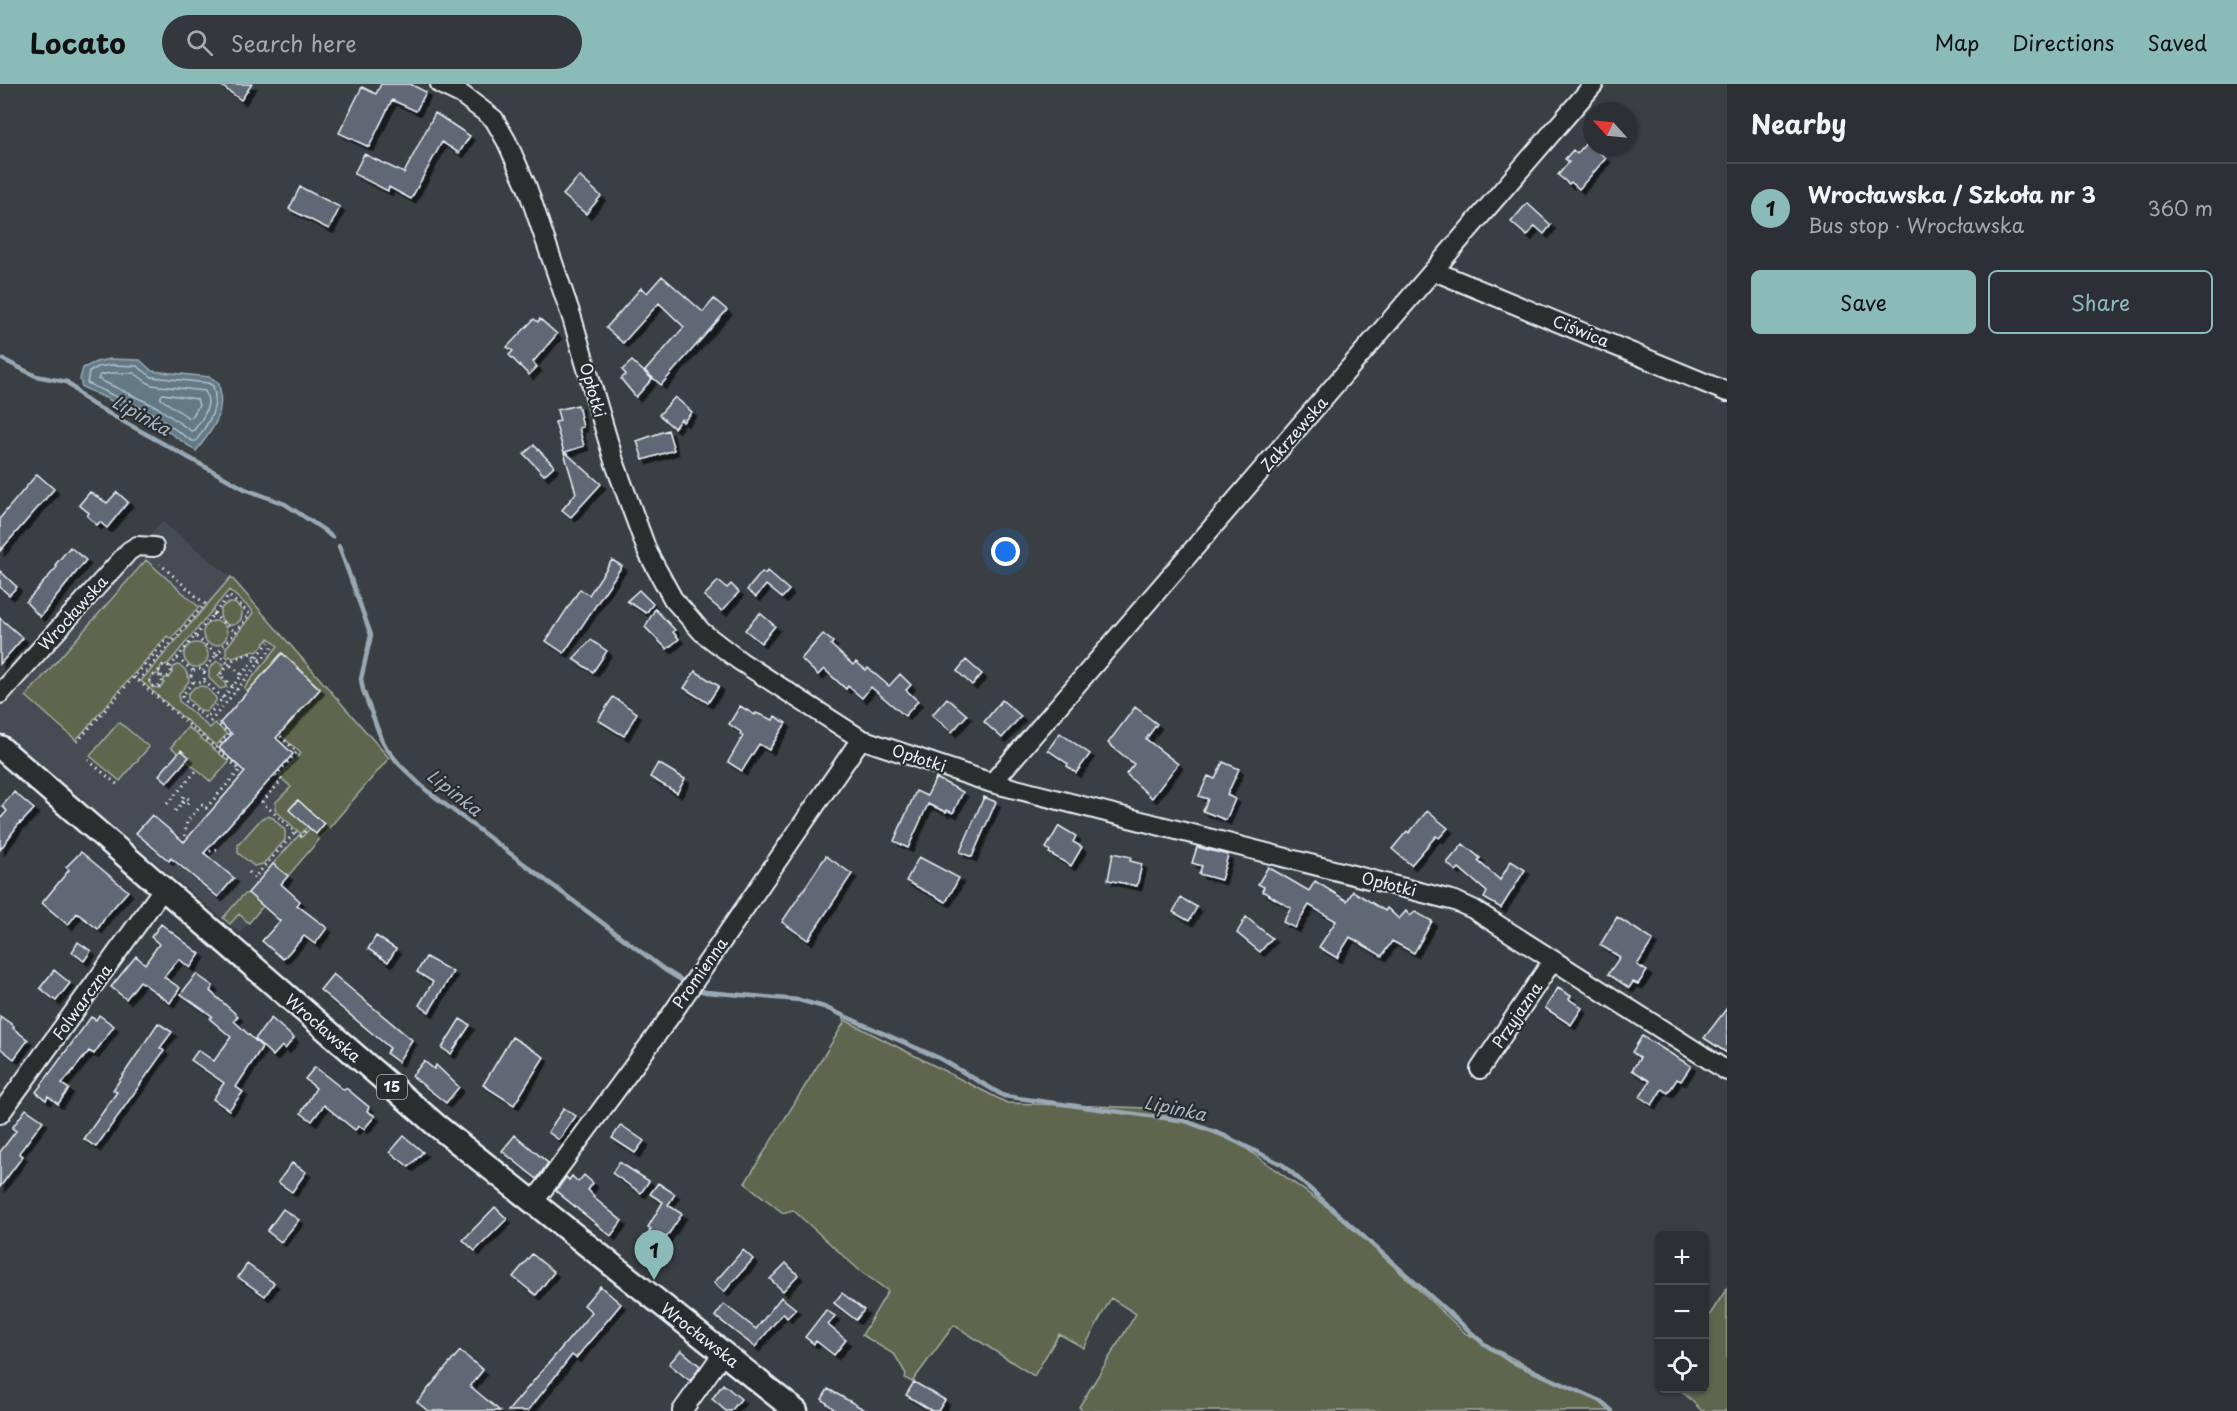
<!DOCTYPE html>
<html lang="en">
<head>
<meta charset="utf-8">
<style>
  :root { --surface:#2c2f33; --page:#34373b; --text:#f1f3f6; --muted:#a6a9ac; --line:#484a4e; --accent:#8bbbb9 }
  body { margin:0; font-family:"Playpen Sans",sans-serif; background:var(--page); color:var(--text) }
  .controls { position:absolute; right:18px; bottom:18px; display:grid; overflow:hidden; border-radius:9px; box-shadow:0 2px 4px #0004 }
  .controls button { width:54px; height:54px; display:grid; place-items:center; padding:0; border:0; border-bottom:2px solid var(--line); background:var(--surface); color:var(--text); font:30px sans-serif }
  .compass { position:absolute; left:1583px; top:18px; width:54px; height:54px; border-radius:50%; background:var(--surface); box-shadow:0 2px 4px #0004; rotate:297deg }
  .you { position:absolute; left:1006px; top:468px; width:21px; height:21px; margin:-15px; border:4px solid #fff; border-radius:50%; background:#1a73e8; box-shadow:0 0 0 9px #1a73e833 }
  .badge { display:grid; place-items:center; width:39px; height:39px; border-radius:50%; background:var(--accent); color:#111; font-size:20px; font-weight:700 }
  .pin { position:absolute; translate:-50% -50px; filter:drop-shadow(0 2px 3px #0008) }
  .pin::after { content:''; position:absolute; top:32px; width:21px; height:18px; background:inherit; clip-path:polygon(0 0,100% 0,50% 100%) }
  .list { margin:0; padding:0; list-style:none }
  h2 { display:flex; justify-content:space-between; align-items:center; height:78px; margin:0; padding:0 24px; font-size:26px }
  h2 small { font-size:20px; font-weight:400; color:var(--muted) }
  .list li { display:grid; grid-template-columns:39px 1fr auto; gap:18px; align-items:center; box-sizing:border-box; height:90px; padding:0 24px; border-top:2px solid var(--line) }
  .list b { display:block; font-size:22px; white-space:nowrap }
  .list p { margin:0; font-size:20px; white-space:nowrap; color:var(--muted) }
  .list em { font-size:20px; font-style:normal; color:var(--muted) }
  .actions { display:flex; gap:12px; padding:18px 24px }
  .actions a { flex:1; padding:14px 0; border:2px solid var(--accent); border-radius:9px; text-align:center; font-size:21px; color:var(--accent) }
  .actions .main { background:var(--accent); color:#111 }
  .icon { flex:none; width:33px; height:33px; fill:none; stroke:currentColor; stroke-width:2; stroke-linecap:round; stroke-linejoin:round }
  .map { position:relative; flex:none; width:1727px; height:1327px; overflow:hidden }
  header { display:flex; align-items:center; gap:36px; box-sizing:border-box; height:84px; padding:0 30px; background:var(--accent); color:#111 }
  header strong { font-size:28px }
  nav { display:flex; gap:33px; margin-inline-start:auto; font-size:21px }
  .search { width:420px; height:54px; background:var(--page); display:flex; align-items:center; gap:15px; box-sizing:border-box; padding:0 21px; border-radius:33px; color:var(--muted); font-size:22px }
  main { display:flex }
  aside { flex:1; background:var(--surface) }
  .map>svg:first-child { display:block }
  .built { fill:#464b53 }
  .green { fill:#5f664d; stroke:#a4aca2; stroke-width:1.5 }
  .water { fill:#647986; stroke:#99a9b4; stroke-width:1.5 }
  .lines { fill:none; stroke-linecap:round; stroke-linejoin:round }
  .shore { stroke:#b3c1ca; stroke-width:1.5 }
  .stream { stroke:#99a9b4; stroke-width:4.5 }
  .building { fill:#616876; stroke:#e8f1f8; stroke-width:1.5; filter:url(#shadow) }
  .minor-casing { stroke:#e8f1f8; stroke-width:22 }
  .major-casing { stroke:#e8f1f8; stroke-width:27 }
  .path { stroke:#e8f1f8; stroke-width:3; stroke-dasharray:1.5 4.5; stroke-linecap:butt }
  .minor { stroke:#2a2d2e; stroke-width:18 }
  .major { stroke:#2a2d2e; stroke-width:22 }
  .labels { text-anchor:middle; stroke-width:4.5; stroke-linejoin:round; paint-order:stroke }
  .shield { fill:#2a2d2e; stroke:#afb6bb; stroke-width:1.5 }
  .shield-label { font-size:15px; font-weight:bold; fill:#e8f1f8 }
  .street-label { font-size:16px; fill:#e8f1f8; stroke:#2a2d2e }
  .water-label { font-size:18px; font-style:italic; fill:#a6b5bf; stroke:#2a2d2e }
</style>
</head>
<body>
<header>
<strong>Locato</strong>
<div class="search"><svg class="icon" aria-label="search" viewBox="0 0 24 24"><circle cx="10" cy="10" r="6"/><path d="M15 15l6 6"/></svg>Search here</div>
<nav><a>Map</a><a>Directions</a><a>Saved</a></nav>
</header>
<main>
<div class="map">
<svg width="1727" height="1327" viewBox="0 0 1727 1327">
  <defs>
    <filter id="shadow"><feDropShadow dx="4.5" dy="4.5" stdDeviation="0" flood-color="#0009"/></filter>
  </defs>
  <rect width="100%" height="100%" fill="#3a3f44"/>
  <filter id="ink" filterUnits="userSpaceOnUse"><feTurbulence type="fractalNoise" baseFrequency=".0167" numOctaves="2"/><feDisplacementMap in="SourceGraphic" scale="12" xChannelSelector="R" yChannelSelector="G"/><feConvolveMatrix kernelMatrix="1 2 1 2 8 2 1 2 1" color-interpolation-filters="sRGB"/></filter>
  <g filter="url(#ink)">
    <path class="built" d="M162 437 238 499 389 674 240 849 0 648V621Z"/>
    <path class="green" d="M146 476 199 523 171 555 167 552 76 656 26 612Z
      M231 493 389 674 288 792 273 780 299 751 302 753 310 744 316 749 324 740 297 716 289 726 308 742 301 750 275 726 276 718 291 703 279 692 301 669 279 650 320 604 282 569 248 608 244 604 278 562 269 554 257 568 254 567 233 574 230 572 228 574 226 572V564L253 529 252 526 229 506 168 580 161 582 159 590 152 591 149 598 152 603 160 604 164 599V594H168L172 590 173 583 178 581C186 583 188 590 189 597L179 610V617L210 644 215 639 227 650 216 662 141 597Z
      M220 530a11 11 0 1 1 22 0a11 11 0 1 1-22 0Z
      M203 549a12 12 0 1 1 24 0a12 12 0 1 1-24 0Z
      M184 571a12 12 0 1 1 24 0a12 12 0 1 1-24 0Z
      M217 577 224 580 222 582 224 584 218 592 226 599 225 601 227 603 220 605 209 594V585Z
      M202 602 206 603 216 614V617L206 628 201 627 188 615V610L195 603Z
      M119 638 149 663 120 697 90 672Z
      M188 643 229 678 211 698 171 663Z
      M268 732 273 734 285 746V756L263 780 254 782 238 769V761L262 734Z
      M248 809 263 822 249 839 239 830 230 840 223 834 242 812Z
      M843 935 1007 1019 1147 1024 1237 1058 1341 1133 1465 1249 1527 1282 1603 1319 1609 1327H1083L1079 1323 1136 1230 1111 1214 1084 1264 1059 1250 1034 1292 954 1241 912 1298 905 1294 906 1290 895 1271 862 1251 888 1207 859 1186 793 1126 783 1129 745 1099 844 939Z
      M1727 1204V1327H1702L1680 1305 1704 1304 1705 1238Z"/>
    <path class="water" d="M110 275 140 276 152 287 210 293 219 299C225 330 215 343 196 367L150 335 82 303 80 295 83 284 96 278Z"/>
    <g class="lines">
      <path class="shore" d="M111 281 137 282 152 293 208 299 213 302C220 324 208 339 196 357H192L153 330 87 299 89 288 98 283Z
        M111 289H134L151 301 205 307C213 321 203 334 194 346L191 347 157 323 98 295 100 291Z
        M163 310 197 315 199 321 192 333 189 334 161 315V312Z"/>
      <path class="stream" d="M0 274 36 292 67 298 85 315 92 320 245 405 285 420 324 446 332 453
        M339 462 371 551 361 595 363 606 381 654 387 665 400 681 426 706 665 886 683 897
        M698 906 706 908 799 916 824 923 939 974 1004 1012 1186 1037 1223 1051 1283 1081 1483 1259 1510 1277 1601 1317 1612 1327"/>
    </g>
    <path class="building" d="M219 0H252L241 16Z
      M381 0H410L426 8 416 27 392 16 369 63 339 49 362 3 376 10Z
      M435 29 470 52 459 69 442 58 411 115 389 103 388 107 354 90 364 70 404 89Z
      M1587 58 1606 74 1579 105 1571 98 1569 100 1558 91 1569 78 1565 75 1573 66 1577 70Z
      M579 92 601 112 586 130 563 111Z
      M300 103 340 123 329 145 289 125Z
      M1527 119 1551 141 1544 150 1535 142 1527 152 1511 138Z
      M662 192 703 228 714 215 727 226 661 301 645 287 684 243 659 219 623 259 606 244 641 204 647 209Z
      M534 235 538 238 540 235 557 250 533 278 537 283 529 291 509 271 513 267 507 263Z
      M632 277 652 295 636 313 621 295 626 290 622 286Z
      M675 313 692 328 683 338 681 335 674 344 659 331Z
      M578 321 583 343 579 344 584 362 565 368 601 400 571 433 562 426 576 409 555 338 560 337 557 326Z
      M668 346 674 366 643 376 637 357Z
      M534 361 554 382 544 391 524 370Z
      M37 390 54 405 0 467V434Z
      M90 408 107 419 117 408 128 418 107 444 100 438 97 441 87 432 89 429 79 421Z
      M70 463 86 476 40 533 26 518 57 483 55 481Z
      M612 476 622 482 564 569 546 557 580 505 589 511Z
      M0 487 17 503 9 511 0 503Z
      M767 487 789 506 782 514 766 501 756 513 747 506 762 488 765 490Z
      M718 497 727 504 731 500 739 508 722 527 704 512Z
      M639 506 653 520 646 529 627 517Z
      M655 525 675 546 673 548 679 555 667 565 645 543Z
      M760 529 775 542 761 559 745 546Z
      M0 534 23 554 0 580Z
      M823 550 833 558 831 561 853 581 856 578 866 586 868 584 889 602 900 590 911 601 906 606 918 617 905 632 871 603 862 614 848 602 846 605 824 585 818 591 801 575Z
      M591 556 607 567 593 588 573 575Z
      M282 569 320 605 276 654 293 670 204 769 234 794 218 813 171 774 169 777 136 749 152 731 184 758 245 688 219 664 232 650 220 639Z
      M966 576 982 590 972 601 957 587Z
      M695 587 719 602 708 619 684 604Z
      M613 613 637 629 624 652 598 636Z
      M947 614 967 631 952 648 932 631Z
      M1002 616 1021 632 1002 654 984 638Z
      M740 622 755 631 756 629 773 636 775 632 786 639 769 666 759 660 742 687 728 678 743 652 740 651 741 648 729 640Z
      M1135 623 1157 640 1146 655 1178 680 1152 714 1126 690 1134 680 1108 659Z
      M1060 649 1090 670 1076 689 1067 682 1068 680 1048 666Z
      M181 666 189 673 167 698 159 691Z
      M1223 678 1239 685 1227 711 1235 715 1226 736 1203 727 1208 715 1199 712 1208 692 1215 695Z
      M658 679 685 695 677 709 650 693Z
      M936 694 963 708 953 729 947 726 946 728 928 720 908 764 894 757 916 707 927 712Z
      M14 708 34 725 21 739 20 738 0 766V735L7 727 2 722Z
      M984 713 996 718 972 773 960 768Z
      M298 716 324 740 316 750 289 726Z
      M1427 727 1448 744 1439 754 1436 752 1411 781 1392 765 1407 747 1409 749Z
      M1059 742 1076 752 1073 758 1082 763 1071 782 1049 769 1050 767 1046 764Z
      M1463 760 1480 774 1478 777 1500 796 1511 777 1525 786 1501 824 1484 814 1487 808 1459 784 1456 787 1447 779Z
      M1197 763 1228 771 1221 796 1199 790 1202 782 1192 779Z
      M81 768 128 807 106 832 98 845 77 829 68 841 42 819 69 786 66 783Z
      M1113 769 1131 773 1130 777 1142 780 1137 802 1108 796Z
      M826 772 852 790 808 856 782 838Z
      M919 773 959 794 946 818 906 797Z
      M273 780 288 792 281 800 300 817 297 821 327 844 315 860 304 852 283 875 262 857 280 837 248 809Z
      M1268 783 1309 807 1315 797 1347 817 1353 807 1385 827 1387 824 1399 835 1406 827 1410 832 1415 828 1432 837 1414 869 1392 857 1382 872 1350 853 1337 874 1319 863 1336 837 1309 821 1295 844 1283 838 1291 824 1262 807 1264 803 1258 800Z
      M1181 814 1197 823 1189 837 1173 828Z
      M1246 833 1272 854 1260 868 1237 849Z
      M1617 833 1653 856 1637 881 1647 887 1638 900 1633 898 1629 904 1608 890 1620 873 1600 861Z
      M161 840 200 870 190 884 179 875 164 893 180 904 170 919 140 897 126 915 111 903 136 872 145 880 159 860 151 853Z
      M376 852 396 865 388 878 368 865Z
      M78 858 91 867 84 877 72 868Z
      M426 873 453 888 429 928 419 921 433 898 417 888Z
      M54 886 70 899 56 917 40 904Z
      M196 890 213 902 210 907 238 932 234 937 262 963 236 1003 243 1008 229 1026 213 1015 224 999 191 976 198 966 214 977 231 953 210 935 212 932 181 910Z
      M333 890 412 956 398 978 386 969 390 964 320 906Z
      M1558 904 1571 912 1569 915 1582 924 1571 941 1545 924Z
      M1727 924V969L1704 954Z
      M99 931 114 942 94 970 89 967 62 1000 69 1005 58 1020 48 1012 46 1016 36 1008 91 933 96 936Z
      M0 932 14 942 13 944 28 956 14 975 0 964Z
      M271 934 294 954 285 965 282 962 273 972 255 955Z
      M460 935 470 941 451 970 442 964Z
      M158 939 172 948 160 964 164 967 96 1063 84 1055 117 1008 113 1006Z
      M1642 952 1691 982 1681 997 1677 995 1668 1009 1662 1005 1652 1021 1640 1013 1650 997 1632 986 1640 974 1632 968Z
      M512 953 544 973 514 1021 483 1001Z
      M424 977 434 985 436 981 459 1003 446 1019 412 992Z
      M315 983 344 1006 346 1004 369 1023 367 1027 375 1032 364 1045 359 1042 355 1046 324 1021 312 1037 301 1029 316 1004 305 995Z
      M564 1024 576 1032 559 1056 548 1048Z
      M26 1025 43 1037 19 1069 23 1072 0 1103V1068L16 1047 12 1044Z
      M621 1041 644 1057 635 1069 612 1054Z
      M515 1051 548 1079 537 1095 502 1067Z
      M404 1052 423 1068 409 1083 390 1068Z
      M619 1078 649 1097 641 1109 612 1089Z
      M292 1079 306 1088 292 1108 278 1098Z
      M584 1091 593 1099 588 1106 594 1112 593 1113 622 1137 611 1152 556 1107 566 1093 569 1096 572 1092 578 1098Z
      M658 1099 675 1110 668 1121 682 1130 662 1160 648 1150 651 1145 648 1143 663 1118 650 1110Z
      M495 1123 507 1135 475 1167 463 1156Z
      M283 1125 299 1136 281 1158 267 1147Z
      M743 1166 753 1175 724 1208 714 1199Z
      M532 1170 554 1188 536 1211 513 1193Z
      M786 1179 798 1191 783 1207 770 1195Z
      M247 1180 274 1199 265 1212 238 1193Z
      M600 1202 621 1220 576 1274 572 1271 528 1327H508L592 1228 584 1221Z
      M842 1209 864 1226 856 1236 834 1219Z
      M781 1213 796 1225 787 1234 783 1229 755 1263 715 1232 724 1220 756 1245Z
      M826 1226 835 1232 828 1241 846 1256 834 1271 816 1257 814 1260 805 1253Z
      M681 1266 700 1282 690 1297 669 1280Z
      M460 1267 483 1286 470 1302 500 1327H428L417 1318Z
      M914 1298 945 1316 938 1327H932L906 1311Z
      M723 1300 741 1315 731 1327H726L712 1315Z
      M828 1305 867 1327H836L822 1315Z"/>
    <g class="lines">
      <defs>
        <path id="minor" d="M440 0 461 10 494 35 507 58 527 103 572 234 614 377 648 469 673 515 702 548 740 577 861 655 992 699 1455 817 1473 825 1727 987
          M1434 187 1727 308
          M0 610 129 467 137 462 154 463
          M992 699 1594 0
          M1480 985 1553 876
          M0 1030 163 805
          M533 1119 669 934 861 655
          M682 1327 723 1269"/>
        <path id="major" d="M0 663 436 1041 796 1327"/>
      </defs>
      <use href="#minor" class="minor-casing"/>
      <use href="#major" class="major-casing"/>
      <path class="path" d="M213 530 235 548
        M177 574 195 552 217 570 203 587
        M159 587a6 6 0 1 1 12 0a6 6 0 1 1-12 0Z
        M170 583 177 574 193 587
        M191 592a7 7 0 1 1 14 0a7 7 0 1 1-14 0Z
        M150 597a6 6 0 1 1 12 0a6 6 0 1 1-12 0Z
        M242 591 269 558
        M134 593 216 664
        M138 597 205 520 160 480
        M204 597 223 614
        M193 598 182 612 184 616 206 634 242 591 217 570 250 530 229 512 195 552
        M237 606 220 591 234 575 251 569 261 577
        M210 638 274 561
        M77 658 168 554
        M88 676 119 702
        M167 720 197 686
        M175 727 183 718 181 716 184 712 190 716 186 721 183 718
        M295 748 301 752 309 743
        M184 758 187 737 202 721 206 724 240 686 216 664 229 650 216 638
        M204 769 221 764
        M249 788 254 794 295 748 262 718 282 696 276 691 297 668 279 651"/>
      <use href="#minor" class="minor"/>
      <use href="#major" class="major"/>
    </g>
  </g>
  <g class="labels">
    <rect class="shield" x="377" y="991" width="30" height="24" rx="4.5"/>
    <g class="shield-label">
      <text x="392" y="1008">15</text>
    </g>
    <g class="street-label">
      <text transform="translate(1581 247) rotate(22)" y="6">Ciświca</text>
      <text transform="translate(593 306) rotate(74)" y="6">Opłotki</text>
      <text transform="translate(1294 350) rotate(-49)" y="6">Zakrzewska</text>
      <text transform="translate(73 529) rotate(-48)" y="6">Wrocławska</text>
      <text transform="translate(919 674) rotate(18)" y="6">Opłotki</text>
      <text transform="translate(1389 800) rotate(14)" y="6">Opłotki</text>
      <text transform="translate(700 889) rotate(-55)" y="6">Promienna</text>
      <text transform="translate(82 918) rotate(-54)" y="6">Folwarczna</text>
      <text transform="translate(1517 931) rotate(-56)" y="6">Przyjazna</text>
      <text transform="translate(323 944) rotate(41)" y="6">Wrocławska</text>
      <text transform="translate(700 1251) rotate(38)" y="6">Wrocławska</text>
    </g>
    <g class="water-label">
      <text transform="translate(141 332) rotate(29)" y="6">Lipinka</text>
      <text transform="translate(454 709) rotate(38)" y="6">Lipinka</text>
      <text transform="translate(1175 1025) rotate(12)" y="6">Lipinka</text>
    </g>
  </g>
</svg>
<div class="controls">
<button>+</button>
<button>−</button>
<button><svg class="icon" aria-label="locate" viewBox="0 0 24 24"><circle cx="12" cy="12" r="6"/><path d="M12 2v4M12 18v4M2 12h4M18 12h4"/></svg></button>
</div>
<svg class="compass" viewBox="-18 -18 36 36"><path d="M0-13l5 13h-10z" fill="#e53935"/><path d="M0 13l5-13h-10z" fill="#a6a9ac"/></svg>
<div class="you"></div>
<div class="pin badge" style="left:654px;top:1196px">1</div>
</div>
<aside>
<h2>Nearby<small></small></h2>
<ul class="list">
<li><span class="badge">1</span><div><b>Wrocławska / Szkoła nr 3</b><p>Bus stop · Wrocławska</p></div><em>360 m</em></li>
</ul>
<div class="actions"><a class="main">Save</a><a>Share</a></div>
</aside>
</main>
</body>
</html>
